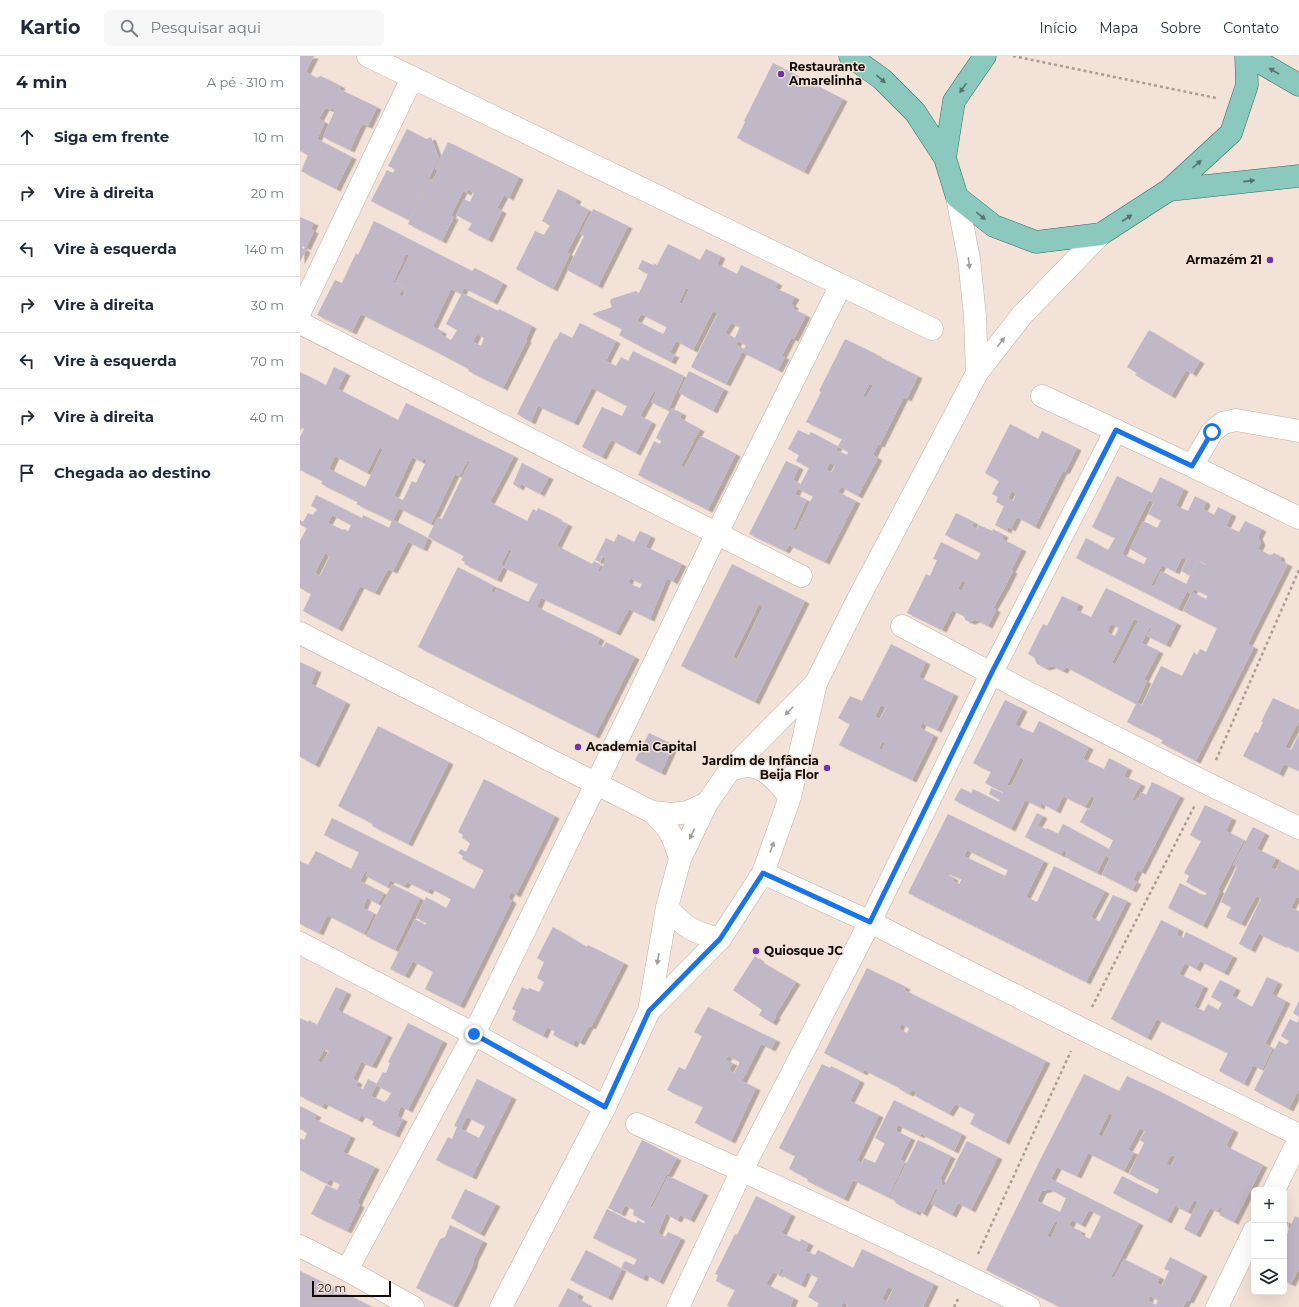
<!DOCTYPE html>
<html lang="pt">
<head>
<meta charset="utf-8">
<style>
  :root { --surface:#fff; --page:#f6f6f7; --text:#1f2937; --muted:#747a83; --line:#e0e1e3 }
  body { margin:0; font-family:Montserrat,sans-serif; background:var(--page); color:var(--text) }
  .controls { position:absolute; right:12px; bottom:12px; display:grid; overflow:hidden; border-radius:6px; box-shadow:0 4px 16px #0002 }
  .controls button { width:36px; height:36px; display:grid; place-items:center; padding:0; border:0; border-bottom:1px solid var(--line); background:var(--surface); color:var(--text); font:20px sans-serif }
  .scale { position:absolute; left:12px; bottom:10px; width:79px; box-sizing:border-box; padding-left:4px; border:2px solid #120c09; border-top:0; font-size:11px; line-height:14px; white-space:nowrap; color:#120c09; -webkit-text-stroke:3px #f3e2d7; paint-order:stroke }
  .stop { position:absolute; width:12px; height:12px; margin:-9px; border:3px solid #1a73e8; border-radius:50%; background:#fff }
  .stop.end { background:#1a73e8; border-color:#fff; box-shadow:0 1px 4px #0008 }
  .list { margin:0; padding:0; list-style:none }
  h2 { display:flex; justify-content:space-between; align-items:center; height:52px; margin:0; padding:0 16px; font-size:17px }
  h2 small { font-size:13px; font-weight:400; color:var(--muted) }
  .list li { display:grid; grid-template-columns:26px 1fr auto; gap:12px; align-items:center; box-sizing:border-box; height:56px; padding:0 16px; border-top:1px solid var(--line) }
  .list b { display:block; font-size:15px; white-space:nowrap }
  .list em { font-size:13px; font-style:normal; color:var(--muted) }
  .icon { flex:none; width:22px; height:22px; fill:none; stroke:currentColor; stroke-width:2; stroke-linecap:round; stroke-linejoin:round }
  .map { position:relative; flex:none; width:999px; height:1251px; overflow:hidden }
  header { display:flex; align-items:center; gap:24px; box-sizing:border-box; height:56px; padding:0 20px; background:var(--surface); border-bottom:1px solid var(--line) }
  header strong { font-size:19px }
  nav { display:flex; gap:22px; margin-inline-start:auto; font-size:14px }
  .search { width:280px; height:36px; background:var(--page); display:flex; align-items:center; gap:10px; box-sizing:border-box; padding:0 14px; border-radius:6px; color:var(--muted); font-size:15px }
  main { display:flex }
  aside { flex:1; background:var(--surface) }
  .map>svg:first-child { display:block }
  .building { fill:#c1b8c7; fill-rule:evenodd; filter:url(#shadow) }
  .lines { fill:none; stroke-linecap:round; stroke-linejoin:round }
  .minor-casing { stroke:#bfafa5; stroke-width:23 }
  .major-casing { stroke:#2e6e61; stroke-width:23 }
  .path { stroke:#aa9c94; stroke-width:2.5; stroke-dasharray:3 3; stroke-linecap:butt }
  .minor { stroke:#fff; stroke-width:22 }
  .major { stroke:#8bc8bd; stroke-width:22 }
  .oneway { fill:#55736c }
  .oneway2 { fill:#a09e9d }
  .route { stroke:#1a73e8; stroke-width:5 }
  .poi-dot { fill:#6e33a9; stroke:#f3e2d7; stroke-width:1.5 }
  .labels { text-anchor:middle; stroke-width:3; stroke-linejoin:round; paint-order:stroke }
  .poi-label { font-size:12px; font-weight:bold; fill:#120c09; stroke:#f3e2d7; text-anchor:start }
</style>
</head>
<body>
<header>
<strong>Kartio</strong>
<div class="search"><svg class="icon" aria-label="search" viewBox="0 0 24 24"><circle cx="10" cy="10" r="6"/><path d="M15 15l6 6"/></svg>Pesquisar aqui</div>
<nav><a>Início</a><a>Mapa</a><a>Sobre</a><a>Contato</a></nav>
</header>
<main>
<aside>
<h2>4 min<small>A pé · 310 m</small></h2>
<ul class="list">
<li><svg class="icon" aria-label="ahead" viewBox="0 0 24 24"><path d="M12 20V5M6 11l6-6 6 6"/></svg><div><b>Siga em frente</b></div><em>10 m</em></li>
<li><svg class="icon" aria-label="right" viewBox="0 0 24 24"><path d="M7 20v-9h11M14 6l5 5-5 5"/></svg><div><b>Vire à direita</b></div><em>20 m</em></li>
<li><svg class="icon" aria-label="left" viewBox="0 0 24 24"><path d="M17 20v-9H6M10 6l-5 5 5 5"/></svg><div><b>Vire à esquerda</b></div><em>140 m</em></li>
<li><svg class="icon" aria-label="right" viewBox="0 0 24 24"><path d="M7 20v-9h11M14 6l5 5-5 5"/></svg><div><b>Vire à direita</b></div><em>30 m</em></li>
<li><svg class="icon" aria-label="left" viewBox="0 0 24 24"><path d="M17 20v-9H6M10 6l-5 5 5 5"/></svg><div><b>Vire à esquerda</b></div><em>70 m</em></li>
<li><svg class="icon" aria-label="right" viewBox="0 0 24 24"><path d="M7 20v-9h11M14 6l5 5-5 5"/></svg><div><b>Vire à direita</b></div><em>40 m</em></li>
<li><svg class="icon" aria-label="arrive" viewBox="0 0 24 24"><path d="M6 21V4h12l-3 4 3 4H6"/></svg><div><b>Chegada ao destino</b></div></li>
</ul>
</aside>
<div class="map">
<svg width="999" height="1251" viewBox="0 0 999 1251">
  <defs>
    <filter id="shadow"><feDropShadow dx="4.5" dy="2.5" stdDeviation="0" flood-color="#0004"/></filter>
  </defs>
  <rect width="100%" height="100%" fill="#f3e2d7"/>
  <path class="building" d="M0 0H14L6 16 16 22 21 20 41 30 39 33 77 51 68 70 62 68 50 94 23 81 35 54 32 52 31 54 25 52 19 63 25 66 17 83 52 101 36 133 1 115 8 99 0 95Z
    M473 7 543 43 504 116 437 82 445 66 444 65Z
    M107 73 126 83 131 81 138 100 139 101 109 164 71 145 87 114 93 117 95 113 88 110Z
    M148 86 219 121 209 142 204 139 197 152 202 155 188 184 168 174 172 167 156 159 164 143 170 146 174 137 168 134 167 137 163 135 151 160 154 161 142 185 108 168 130 123 133 124 138 114 135 113Z
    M258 133 277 143 275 147 289 154 267 197 270 198 253 233 216 213 235 175 244 179 250 169 242 165Z
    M293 153 328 170 298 230 267 214 284 180 280 178Z
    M0 161 14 167 11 173 14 175 6 192 3 190 2 192 6 194 0 206Z
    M74 165 172 215 175 212 203 227 193 246 164 232 161 238 151 233 133 271 142 275 141 279 151 284 157 274 146 268 162 237 198 255 199 253 232 270 226 283 227 284 203 332 168 315 169 313 133 294 61 258 52 276 17 259 35 224 42 227 56 197 58 199ZM107 198 109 200 95 228 93 227 104 203 103 202ZM102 230 104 231 103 235 105 236 102 241 99 239 103 232 101 231ZM177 278 184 282 181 290 173 286Z
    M368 188 400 204 406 193 421 200 417 208 437 218 441 209 478 227 475 232 495 241 491 248 494 250 493 253 506 259 494 283 491 282 482 300 485 301 478 314 442 296 426 328 391 311 418 257 413 255 393 294 376 285 370 297 375 299 371 306 319 279 322 273 292 258 312 251 310 246 311 243 336 235 339 237 348 218 338 213 342 204 353 209 354 207 357 209ZM386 232 389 233 382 248 379 247ZM341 258 367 271 363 278 337 265ZM431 267 440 271 435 282 425 277ZM438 285 446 289 444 293 436 289Z
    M280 267 316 285 306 305 316 310 321 301 328 305 333 295 384 320 368 354 351 346 356 337 354 335 340 360 352 366 336 397 311 384 302 401 282 391 302 351 322 360 327 350 292 332 274 367 238 350 231 366 217 358 255 283 256 284 260 276 272 282Z
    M849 274 900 305 892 318 886 314 871 340 835 319 837 317 827 311Z
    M545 283 576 298 581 303 582 302 618 320 607 343 604 341 580 389 578 388 573 399 578 402 558 440 541 431 538 436 556 445 525 506 489 489 485 495 449 478 486 405 499 411 493 424 500 428 495 438 507 444 493 474 496 475 513 440 498 433 509 412 496 405 499 399 488 393 498 374 509 379 511 376 535 389 538 390 536 394 547 399 548 396 538 390 542 383 506 366 521 336 519 335ZM570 327 573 329 566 342 563 340ZM530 407 535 409 532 416 526 414Z
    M34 311 46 317 38 333 98 364 106 347 214 400 190 446 227 465 233 453 237 455 238 452 258 462 257 463 268 468 257 490 292 508 294 505 301 509 298 515 301 516 306 502 302 500 300 506 295 504 306 482 314 486 318 478 334 486 340 475 351 480 346 491 382 508 373 526 367 522 350 563 329 553 316 577 241 542 237 551 300 582 297 588 303 591 306 586 335 601 295 680 118 591 158 511 194 530 191 536 194 537 197 531 228 546 238 528 203 511 197 524 164 508 165 506 161 504 164 500 128 481 138 461 142 463 170 405 168 404 159 420 155 418 131 468 99 452 93 464 128 482 123 493 108 486 93 515 88 513 75 537 60 530 38 573 3 555 11 538 0 532V485L7 472 0 469V464L3 466 8 457 13 459 15 455 16 456 17 453 11 450 16 439 62 462 63 459 89 472 92 465 56 448 58 446 21 428 23 425 0 414V381L4 373 2 372 0 375V316L26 329ZM80 391 83 393 65 431 29 413 35 400 67 417ZM112 401 122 406 124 402 127 404 116 427 112 425 103 444 94 440ZM32 459 51 469 48 475 44 473 43 474 28 467ZM209 493 212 494 204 511 201 509ZM25 497 30 500 20 520 15 517ZM330 522 342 528 340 532 328 527Z
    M389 315 424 333 413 355 379 337Z
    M371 352 382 357 380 362 400 373 381 410 384 412 401 380 436 398 408 454 338 419 354 385 360 388 361 385 356 382Z
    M710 368 738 383 742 375 777 392 765 416 763 415 735 471 717 461 711 473 708 471 707 475 695 469 704 450 696 446 698 441 692 438 699 425 685 417ZM712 435 716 438 713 445 708 442Z
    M222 407 249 421 240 438 221 428 219 432 213 428Z
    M817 420 852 437 860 421 884 433 876 450 888 455 895 440 905 445V446L906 447 903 453 914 459 918 451 932 458 926 470 939 476 945 465 962 473 958 481 961 487 958 493 970 499 974 497 980 500 981 505 988 508 948 588 954 591 896 705 861 687 863 684 827 666 836 648 766 611 763 615 752 610 745 612 737 608 734 601 728 598 743 568 747 570 762 540 779 548 776 554 791 561 806 532 877 567 866 589 847 580 852 572 850 571 842 587 859 595 844 624 847 625 837 647 842 649 861 610 882 620 894 596 897 599 900 593 906 596 917 572 883 555 891 538 887 535 878 553 776 502 786 482 808 494 815 482 792 471ZM849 444 854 446 848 458 861 464 857 472 843 465 830 493 847 502 844 508 822 498ZM882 501 887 504 881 515 889 519 897 504 906 508V509L897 505 886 528 861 515 854 530 851 529 862 509 875 516ZM894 533 908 540 906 543 892 536ZM834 563 838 565 815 609 812 607ZM811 568 819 571 815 580 807 576Z
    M656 457 674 466 672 470 677 473 679 469 692 475 693 473 704 479 702 483 722 493 711 514 713 515 705 531 693 552 696 554 688 570 676 564 670 566 665 564 664 560 652 554 642 574 607 557 626 518 630 520 637 504 633 503 641 486 677 504 681 497 645 479ZM662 524 666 526 662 535 658 533Z
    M432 508 505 545 455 646 381 610ZM459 548 463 550 437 604 433 601Z
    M591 588 626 606 619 621 654 638 637 674 622 667 620 672 634 679 612 724 539 689 550 668 538 662 550 640 562 645ZM581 649 586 652 580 663 575 661ZM582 686 585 687 582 694 579 693Z
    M0 606 17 614 11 628 46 646 15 709 0 701Z
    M973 642 999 654V665L985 691 991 694 999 678V715L984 708 979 718 943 700 955 676 958 677 963 666H961Z
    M705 644 723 653 715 669 733 677 739 665 789 691 783 703 804 713 809 702 828 712 824 720 841 728 832 744 835 746 837 742 838 743 841 736 846 739 852 726 880 740 841 816 838 814 833 824 837 826 832 834 802 819 810 802 806 799 797 817 765 801 767 796 763 794 761 799 725 781 737 757 743 760 738 769 746 774 747 772 758 778 763 768 809 793 813 784 780 766 787 753 789 754 795 742 791 740 785 751 763 740 756 755 741 747 740 751 725 744 711 773 654 744 661 732 671 737 673 733 699 746 700 744 689 738 691 732 703 737V736L685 727 691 716 673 707ZM720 702 724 704 711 730 707 729Z
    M78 670 149 706 108 788 72 770 73 768 38 750Z
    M349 677 374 689 361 717 335 704Z
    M184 723 255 760 216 839 211 836 208 842 212 845 160 950 125 933 133 916 113 905 105 920 90 913 115 863 125 869 127 867 116 862 126 841 146 852 151 843 130 832 128 836 107 826 104 830 90 824 87 831 66 820 68 815 66 814 60 825 84 837 78 848 67 842 63 852 74 857 64 878 27 859 19 877 0 868V805L8 809 16 795 51 813 59 796 24 779 32 762 174 833 184 814 162 803 163 800 158 797 161 793 166 796 170 787 162 782 163 779 158 776Z
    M905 749 932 762 926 775 944 784 918 834 920 835 903 870 868 852 880 827 900 838 905 839 907 837 886 826 889 820 884 817 901 785 890 779Z
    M648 758 744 805 726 841 737 846 754 810 805 835 791 861 799 866 813 839 827 845 786 926 608 837ZM667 794 708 814 705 820 664 800ZM645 816 662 823 659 828 653 825 654 822 644 817Z
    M953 771 965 777 957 793 976 802 971 812 976 814 980 805 999 815V842L996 841 991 852 999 855V896L982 888V889L959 878 951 894 939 888 961 843 956 840 941 868 926 861 931 851 921 846 937 811 933 809Z
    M92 828 120 842 95 894 66 880Z
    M861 864 879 873 877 879 883 882 886 876 933 900 924 917 900 905 896 913 885 907 879 918 904 930 894 951 904 955 908 948 918 954 922 947 911 941 920 924 936 932 932 940 952 951 967 921 978 926 972 938 986 945 965 988 973 992 962 1014 953 1009 944 1028 919 1015 928 997 857 963 847 982 811 963Z
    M253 871 287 891 288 889 324 907 291 971 289 970 280 987 275 984 273 989 253 979 255 975 247 971 243 980 212 964 216 955 212 953 222 931 228 934 229 932 239 936 244 926 237 922 244 906 237 902Z
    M455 900 460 904V905L496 926 475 960 476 961 472 967 459 959 462 954 433 934Z
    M567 912 606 931 604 934 746 1005 705 1086 670 1068 675 1058 655 1048 649 1058 615 1040 617 1036 612 1034 609 1038 599 1033 600 1032 564 1014 563 1017 524 997ZM601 968 609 972 607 977 599 973Z
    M36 931 47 936 38 954 88 979 72 1010 61 1006 53 1023 58 1026 56 1030 63 1033 68 1023 77 1028 71 1040 85 1046 86 1044H87L91 1037 76 1029 83 1016 86 1017 90 1007 88 1006 108 967 143 985 108 1054 101 1050 97 1060 103 1063 95 1079 72 1069 74 1065 61 1059 58 1064 24 1047 22 1051 0 1040V962L8 966 9 964 17 969ZM21 991 29 995 22 1007 18 1005 24 994 20 992Z
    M999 945V961L993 957Z
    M408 951 476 984 471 993 461 988 442 1025 456 1032 431 1085 395 1067 403 1051 367 1034 379 1011 385 1014 402 980 394 976ZM428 1000 440 1006 434 1017 429 1014 433 1007 426 1004Z
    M990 963 997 967 999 963V1033L989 1053 954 1034 979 985 986 989 989 985 981 980Z
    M522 1008 530 1012 531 1010 559 1024 560 1025 550 1045 579 1059 557 1104 562 1107 564 1102 575 1107 585 1087 575 1082 594 1044 662 1078 654 1095 621 1078 620 1080 598 1069 596 1075 611 1082 600 1104 605 1106 588 1141 553 1124 544 1143 507 1125 533 1072 508 1123 489 1113 495 1100 479 1092Z
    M784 1018 819 1035 827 1020 863 1037 934 1074 926 1090 963 1109 934 1166 919 1159 923 1152 920 1151 917 1155 910 1152 896 1179 884 1173 898 1146 894 1144 888 1156 875 1150 867 1165 813 1137 822 1120 857 1138 859 1133 829 1118 844 1087 840 1084 845 1075 840 1072 828 1094 834 1096 824 1115 788 1097 777 1120 757 1111 751 1123 839 1167 811 1221 814 1222 824 1203 860 1221 857 1227 862 1230 869 1215 864 1213 870 1201 903 1218 889 1245 887 1244 883 1251H760L686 1214 741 1102ZM809 1057 813 1059 802 1081 798 1079ZM871 1099 876 1101 871 1110 866 1108ZM750 1133 766 1142 760 1156 737 1145 742 1135ZM789 1154 801 1160 790 1183 780 1178 781 1175 769 1170 772 1164 781 1169ZM755 1165 758 1166 751 1182 747 1180ZM850 1240 858 1244 856 1249 848 1245Z
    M177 1023 212 1041 172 1121 136 1104 148 1081 152 1083 157 1071 154 1070ZM167 1061 185 1070 179 1082 161 1073Z
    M0 1050 17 1059 14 1063 51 1080 43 1096 75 1111 57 1147 60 1149 47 1175 11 1158 26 1129 37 1134 40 1128 29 1123 27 1128 0 1114V1082L4 1084 7 1077 0 1073Z
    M342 1084 377 1102 368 1119 367 1118 350 1151 352 1152 368 1120 404 1137 390 1164 380 1159 377 1164 366 1158 358 1177 365 1181 368 1176 381 1182 359 1226 345 1218 343 1223 321 1212 325 1205 334 1209 337 1203 293 1182 307 1153 330 1165 336 1167 338 1164 344 1168 345 1165 333 1159 334 1154 325 1149 321 1158 308 1152Z
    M618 1084 651 1100 640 1123 642 1124 641 1128 644 1130 667 1085 698 1101 671 1154 658 1147 652 1159 631 1148 638 1133 636 1132 623 1158 617 1154 616 1157 595 1147 596 1145 589 1142Z
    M165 1133 196 1148 180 1178 151 1162Z
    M456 1140 491 1158 482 1177 500 1186 501 1183 509 1187 505 1195 515 1199 518 1194 553 1212 562 1193 634 1228 623 1251H547L548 1249 543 1246 541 1251H517L519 1247 508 1241 518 1222 507 1216 501 1229 481 1219 484 1213 482 1212 479 1219 473 1216 466 1228 494 1242 490 1251H430L427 1249 435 1234 416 1225 418 1219 415 1218 435 1178 437 1179ZM588 1231 593 1233 587 1246 582 1243Z
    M995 1160 999 1162V1212L991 1228 984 1225V1177L987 1178Z
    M984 1164 989 1167 984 1177Z
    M150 1169 183 1185 174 1203 173 1209 153 1250 116 1232 140 1183 145 1181Z
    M286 1194 322 1213 308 1242 270 1224Z
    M0 1215 43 1236 72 1251H0Z
    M268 1232 279 1238 277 1242 289 1249 288 1251H258Z"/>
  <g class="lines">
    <defs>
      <path id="minor" d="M68 0 632 273
        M657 141 669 203 675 260 677 317
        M0 256 112 22
        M0 267 501 520
        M742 340 892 410 999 462
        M892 410 912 376 923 367 936 364 999 375
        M602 570C733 640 865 708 999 772
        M0 577 352 756C370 772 373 780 380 803
        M430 714C435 713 441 711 446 710 465 709 479 728 490 741
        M352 756 373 758 388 756 407 747
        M463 817 570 866 782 973 999 1079
        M367 851C386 873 393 876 420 883
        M0 887 174 978 305 1051
        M349 955 420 883 463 817 490 741 516 627 555 549 677 317 722 259 801 178
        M337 1068C469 1126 600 1186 729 1251
        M974 1134 999 1083
        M0 1190 47 1214 113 1251
        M47 1214 174 978 296 728 417 477 541 229
        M201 1251 305 1051 349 955 367 851 380 803 407 747 430 714 516 627
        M378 1251 442 1114 570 866 691 618 816 374
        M917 1251 954 1175"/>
      <path id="major" d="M550 0 582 23 615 56 645 102
        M685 0 654 45 645 102 657 141 694 170 736 186 801 178 869 134 931 77 947 29 946 0
        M949 0 999 29
        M869 134 999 120"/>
    </defs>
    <use href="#minor" class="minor-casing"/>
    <use href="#major" class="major-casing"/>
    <path class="path" d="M713 0 916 42
      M916 704 999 514
      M792 951 895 749
      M678 1198 771 995
      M654 1251 658 1243"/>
    <use href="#minor" class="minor"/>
    <use href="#major" class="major"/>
  </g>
  <defs><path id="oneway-solid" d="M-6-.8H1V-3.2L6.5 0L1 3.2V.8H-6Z"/></defs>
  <g class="oneway">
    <use href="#oneway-solid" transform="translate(974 15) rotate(-149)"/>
    <use href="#oneway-solid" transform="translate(581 23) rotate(40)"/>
    <use href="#oneway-solid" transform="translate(663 32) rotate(125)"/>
    <use href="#oneway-solid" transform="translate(897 108) rotate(-42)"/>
    <use href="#oneway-solid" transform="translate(949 125) rotate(-6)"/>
    <use href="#oneway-solid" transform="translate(681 160) rotate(39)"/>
    <use href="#oneway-solid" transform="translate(827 162) rotate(-33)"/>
  </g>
  <g class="oneway2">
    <use href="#oneway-solid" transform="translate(669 207) rotate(83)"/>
    <use href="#oneway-solid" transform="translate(701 286) rotate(-52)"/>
    <use href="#oneway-solid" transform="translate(489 655) rotate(135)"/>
    <use href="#oneway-solid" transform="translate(392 778) rotate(115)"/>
    <use href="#oneway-solid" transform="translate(472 791) rotate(-70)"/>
    <use href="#oneway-solid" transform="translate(358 903) rotate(100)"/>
  </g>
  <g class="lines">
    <path class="route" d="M174 978 305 1051 349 955 420 883 463 817 570 866 691 618 816 374 892 410 912 376"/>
  </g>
  <g class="poi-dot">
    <circle cx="481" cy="18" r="4"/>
    <circle cx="970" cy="204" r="4"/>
    <circle cx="278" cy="691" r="4"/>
    <circle cx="527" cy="712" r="4"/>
    <circle cx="456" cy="895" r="4"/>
  </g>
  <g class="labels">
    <g class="poi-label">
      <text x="489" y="15">Restaurante<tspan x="489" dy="14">Amarelinha</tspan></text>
      <text x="962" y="208" text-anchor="end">Armazém 21</text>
      <text x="286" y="695">Academia Capital</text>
      <text x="519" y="709" text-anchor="end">Jardim de Infância<tspan x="519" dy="14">Beija Flor</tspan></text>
      <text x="464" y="899">Quiosque JC</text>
    </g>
  </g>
</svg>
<div class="controls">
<button>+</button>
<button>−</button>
<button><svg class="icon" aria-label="layers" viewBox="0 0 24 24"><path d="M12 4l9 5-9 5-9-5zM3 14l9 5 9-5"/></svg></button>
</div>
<div class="scale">20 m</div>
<div class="stop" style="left:912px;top:376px"></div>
<div class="stop end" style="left:174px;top:978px"></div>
</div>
</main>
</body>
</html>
